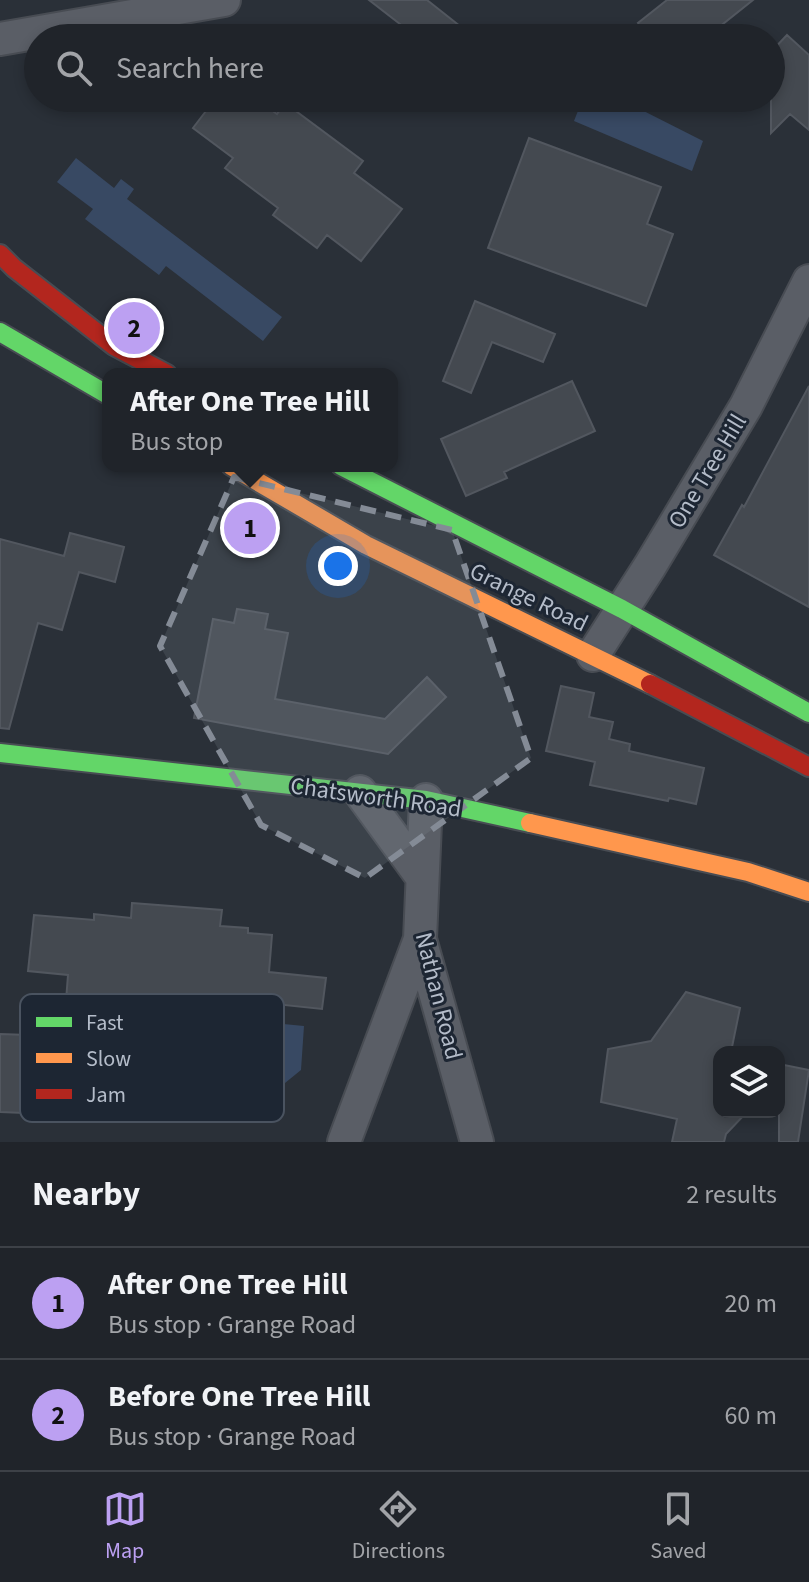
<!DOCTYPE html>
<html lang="en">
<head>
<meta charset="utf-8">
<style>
  :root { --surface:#20242a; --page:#2d3036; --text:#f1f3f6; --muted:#a2a4a8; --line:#3d4147; --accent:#bca0f2 }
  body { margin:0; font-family:"Source Sans 3",sans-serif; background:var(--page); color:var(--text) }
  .controls { position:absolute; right:24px; bottom:24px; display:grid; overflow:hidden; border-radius:16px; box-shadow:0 4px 12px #0003 }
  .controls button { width:72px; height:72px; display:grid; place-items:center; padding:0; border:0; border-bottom:2px solid var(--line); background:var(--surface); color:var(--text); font:40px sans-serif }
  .you { position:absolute; left:338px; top:566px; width:28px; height:28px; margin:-20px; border:6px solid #fff; border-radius:50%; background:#1a73e8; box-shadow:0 0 0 12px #1a73e833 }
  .badge { display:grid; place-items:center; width:52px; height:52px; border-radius:50%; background:var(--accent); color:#111; font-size:26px; font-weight:700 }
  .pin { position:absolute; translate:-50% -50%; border:4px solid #fff; box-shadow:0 2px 8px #0006 }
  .popup { position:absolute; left:102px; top:368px; width:296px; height:104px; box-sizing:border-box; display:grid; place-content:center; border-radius:16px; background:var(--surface); filter:drop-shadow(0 2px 6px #0005); font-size:26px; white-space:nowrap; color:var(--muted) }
  .popup b { font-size:30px; color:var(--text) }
  .popup::after { content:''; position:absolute; left:50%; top:100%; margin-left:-16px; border:16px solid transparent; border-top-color:var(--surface) }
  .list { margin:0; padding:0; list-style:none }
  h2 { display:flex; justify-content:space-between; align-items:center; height:104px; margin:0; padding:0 32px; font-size:34px }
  h2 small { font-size:26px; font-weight:400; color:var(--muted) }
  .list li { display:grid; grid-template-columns:52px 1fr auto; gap:24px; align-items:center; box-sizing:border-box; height:112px; padding:0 32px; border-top:2px solid var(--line) }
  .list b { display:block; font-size:30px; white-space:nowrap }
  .list p { margin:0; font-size:26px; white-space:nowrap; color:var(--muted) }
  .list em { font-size:26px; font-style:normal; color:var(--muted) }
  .icon { flex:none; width:44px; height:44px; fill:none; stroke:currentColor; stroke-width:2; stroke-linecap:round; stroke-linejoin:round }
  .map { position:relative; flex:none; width:809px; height:1142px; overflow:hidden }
  .search { position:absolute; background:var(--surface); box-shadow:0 4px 12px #0003; left:24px; right:24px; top:24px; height:88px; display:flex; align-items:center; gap:20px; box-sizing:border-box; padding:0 28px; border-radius:44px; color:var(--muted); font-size:30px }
  .sheet { height:328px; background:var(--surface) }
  nav { display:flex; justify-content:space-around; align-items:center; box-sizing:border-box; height:112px; border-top:2px solid var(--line); background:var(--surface); font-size:22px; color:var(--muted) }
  nav a { display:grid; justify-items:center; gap:4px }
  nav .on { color:var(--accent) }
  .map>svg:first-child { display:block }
  .water { fill:#384963 }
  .building { fill:#444950; stroke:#52575f; stroke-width:2 }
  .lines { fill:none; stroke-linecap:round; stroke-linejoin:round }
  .street-casing { stroke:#484c53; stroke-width:36 }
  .fast-casing { stroke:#484c53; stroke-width:22 }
  .slow-casing { stroke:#484c53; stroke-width:22 }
  .jam-casing { stroke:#484c53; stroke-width:22 }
  .street { stroke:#5a5e66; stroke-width:32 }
  .fast { stroke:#63d668; stroke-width:18 }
  .slow { stroke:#ff974d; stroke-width:18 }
  .jam { stroke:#b3261e; stroke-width:18 }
  .marked { fill:#848b96; fill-opacity:0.2; stroke:#848b96; stroke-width:6; stroke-dasharray:16 10; stroke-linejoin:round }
  .labels { text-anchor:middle; stroke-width:6; stroke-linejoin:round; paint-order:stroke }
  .street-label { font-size:24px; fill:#b4bcc9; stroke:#1d2633 }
  .key { fill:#1d2633; stroke:#4a5360; stroke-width:2 }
  .key-label { font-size:22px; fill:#b4bcc9 }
</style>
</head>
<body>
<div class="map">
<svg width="809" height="1142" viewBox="0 0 809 1142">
  <rect width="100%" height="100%" fill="#2a3038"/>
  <path class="water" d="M583 98H618L703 141 692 171 574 121Z
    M76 158 114 188 121 179 134 189 127 199 282 317 263 341 166 266 159 275 85 219 93 209 57 182Z
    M273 1023 304 1026 301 1070 285 1083 232 1078 235 1045 270 1048Z"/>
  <path class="building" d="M369 0H427L475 38H418Z
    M667 0H753L723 24 734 38H650L638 23Z
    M787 35 809 55V130L790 114 771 133V52Z
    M216 98H255L277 114 285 103 363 161 354 173 402 209 361 261 327 235 317 248 273 215 278 208 225 168 233 158 193 128Z
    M529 138 661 187 647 224 673 234 646 306 488 248Z
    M475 301 555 334 543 362 492 342 471 393 443 381Z
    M572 381 595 431 504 472 507 478 466 496 441 439Z
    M809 386V607L714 555 742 505 744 507Z
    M70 533 124 547 115 582 79 572 62 630 38 623 9 729 0 728V539L64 556Z
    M237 609 268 614 265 629 288 633 275 699 385 719 427 677 446 697 388 754 194 718 213 619 234 623Z
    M561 686 594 693 589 717 613 722 609 739 630 744 629 751 704 768 696 804 669 798 668 801 590 785 595 762 546 751Z
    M132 903 222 910 220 926 248 928V933L272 935 269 972 326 978 322 1009 266 1003 265 1018 226 1014 221 1071 92 1059V1055L62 1052 68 975 28 971 34 915 94 920V914L131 918Z
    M686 992 740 1008 731 1052H719V1112H747L726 1134 724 1142H672L677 1119 601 1102 608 1049 651 1041Z
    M0 1034 28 1035 24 1113 0 1112Z
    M779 1064 809 1070 798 1142H779Z
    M225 1090 252 1092 250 1120 223 1118Z"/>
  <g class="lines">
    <defs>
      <path id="street" d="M0 39 224 0
        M593 655 650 566 746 406 809 281
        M360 792 422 877
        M426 800 420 939 477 1142
        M344 1142 420 939"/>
      <path id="fast" d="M0 332 108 395
        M341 466 622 609 809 713
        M0 753 426 800 530 823"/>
      <path id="slow" d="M231 466 366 545 650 684
        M530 823 748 872 809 892"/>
      <path id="jam" d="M0 254 14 268 114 346 167 374
        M650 684 809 767"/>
    </defs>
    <use href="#street" class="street-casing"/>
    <use href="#fast" class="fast-casing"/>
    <use href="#slow" class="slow-casing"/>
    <use href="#jam" class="jam-casing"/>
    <use href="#street" class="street"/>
    <use href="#fast" class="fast"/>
    <use href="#slow" class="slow"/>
    <use href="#jam" class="jam"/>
  </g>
  <path class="marked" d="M234 477 452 530 531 758 365 878 261 825 160 646Z"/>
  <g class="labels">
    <g class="street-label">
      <text transform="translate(707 471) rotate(-59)" y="8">One Tree Hill</text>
      <text transform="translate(529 597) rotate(26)" y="8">Grange Road</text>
      <text transform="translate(376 797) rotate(8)" y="8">Chatsworth Road</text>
      <text transform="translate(439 996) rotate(76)" y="8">Nathan Road</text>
    </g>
  </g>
  <rect x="20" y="994" width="264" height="128" rx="12" class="key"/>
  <rect x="36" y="1017" width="36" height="10" fill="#63d668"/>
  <rect x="36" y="1053" width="36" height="10" fill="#ff974d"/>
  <rect x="36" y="1089" width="36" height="10" fill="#b3261e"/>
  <g class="key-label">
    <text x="86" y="1030">Fast</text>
    <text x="86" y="1066">Slow</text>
    <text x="86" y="1102">Jam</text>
  </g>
</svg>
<div class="controls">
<button><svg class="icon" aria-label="layers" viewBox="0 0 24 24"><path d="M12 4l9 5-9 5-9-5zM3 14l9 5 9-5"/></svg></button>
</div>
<div class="you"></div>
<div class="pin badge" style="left:250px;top:528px">1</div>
<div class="popup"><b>After One Tree Hill</b>Bus stop</div>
<div class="pin badge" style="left:134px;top:328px">2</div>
<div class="search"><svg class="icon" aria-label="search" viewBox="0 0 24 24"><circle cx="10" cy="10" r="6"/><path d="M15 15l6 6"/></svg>Search here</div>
</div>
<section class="sheet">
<h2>Nearby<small>2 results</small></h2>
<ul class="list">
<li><span class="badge">1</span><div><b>After One Tree Hill</b><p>Bus stop · Grange Road</p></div><em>20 m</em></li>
<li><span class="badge">2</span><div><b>Before One Tree Hill</b><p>Bus stop · Grange Road</p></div><em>60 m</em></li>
</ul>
</section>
<nav>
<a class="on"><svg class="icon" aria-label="map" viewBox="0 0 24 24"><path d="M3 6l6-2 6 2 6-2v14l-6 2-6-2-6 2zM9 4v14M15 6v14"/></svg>Map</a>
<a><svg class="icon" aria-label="directions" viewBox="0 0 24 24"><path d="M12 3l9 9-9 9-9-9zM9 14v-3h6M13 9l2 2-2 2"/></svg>Directions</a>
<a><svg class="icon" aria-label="saved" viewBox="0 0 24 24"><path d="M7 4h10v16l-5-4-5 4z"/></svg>Saved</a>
</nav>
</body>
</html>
